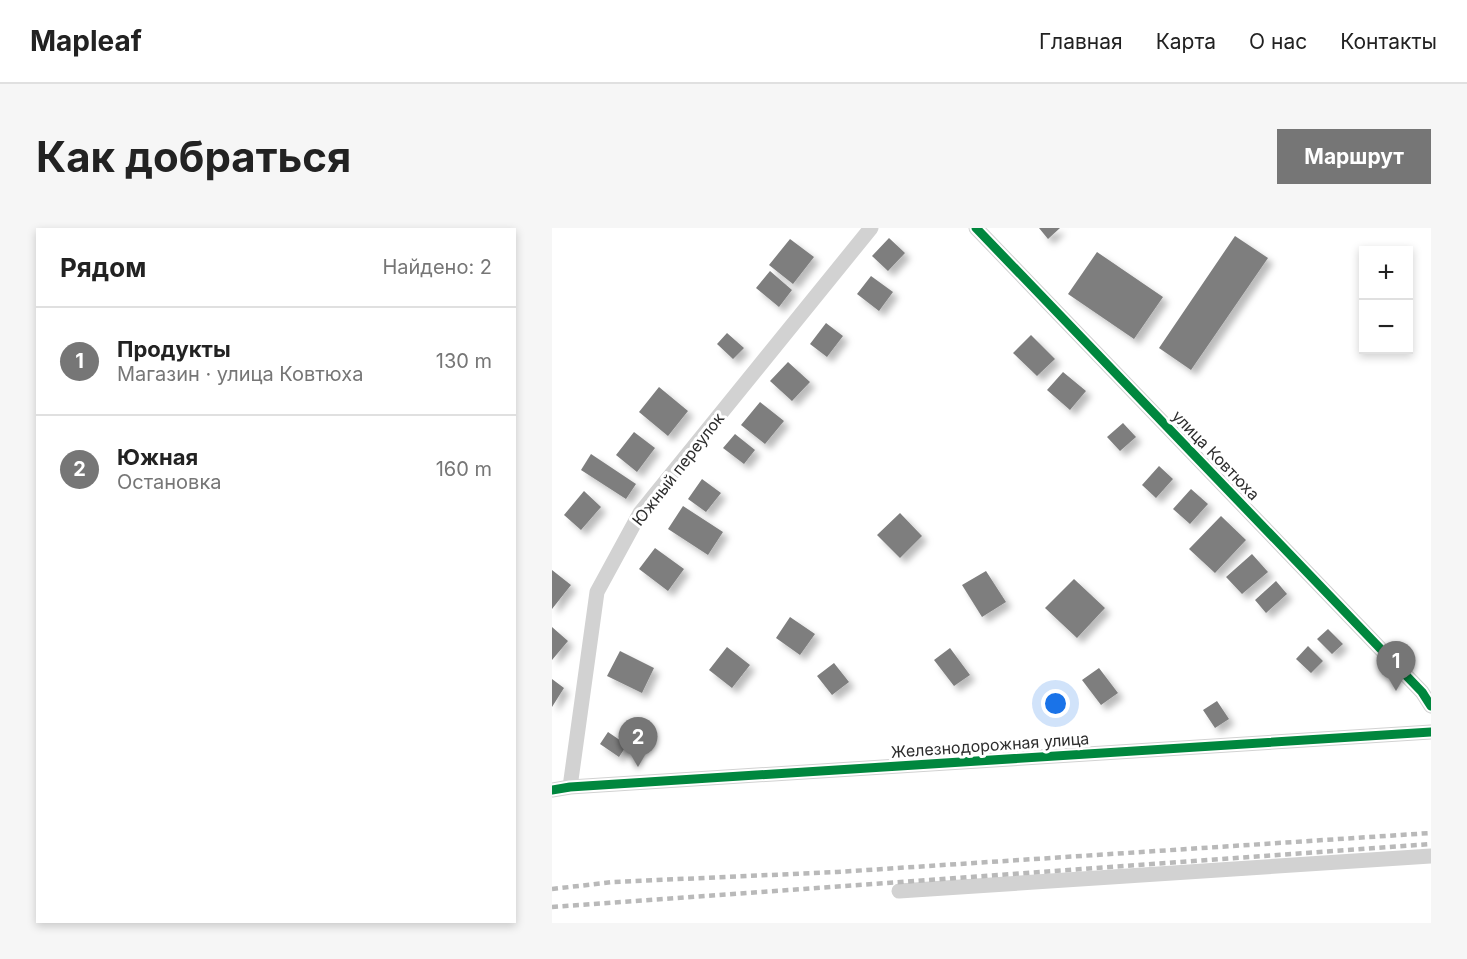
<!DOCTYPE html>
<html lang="ru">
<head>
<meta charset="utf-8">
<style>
  :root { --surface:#fff; --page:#f6f6f6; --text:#222; --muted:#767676; --line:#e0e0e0; --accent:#767676 }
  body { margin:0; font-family:Inter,sans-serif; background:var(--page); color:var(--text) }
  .controls { position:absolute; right:18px; top:18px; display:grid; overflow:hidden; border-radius:0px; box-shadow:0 3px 9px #0003 }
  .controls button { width:54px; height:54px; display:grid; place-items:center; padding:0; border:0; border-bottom:2px solid var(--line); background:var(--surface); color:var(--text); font:30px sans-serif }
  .you { position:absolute; left:504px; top:476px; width:21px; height:21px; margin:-15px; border:4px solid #fff; border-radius:50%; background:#1a73e8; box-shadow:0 0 0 9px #1a73e833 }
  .badge { display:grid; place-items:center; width:39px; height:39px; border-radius:50%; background:var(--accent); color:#fff; font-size:20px; font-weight:700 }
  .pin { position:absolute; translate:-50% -50px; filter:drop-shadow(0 2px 3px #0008) }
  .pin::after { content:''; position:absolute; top:32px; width:21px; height:18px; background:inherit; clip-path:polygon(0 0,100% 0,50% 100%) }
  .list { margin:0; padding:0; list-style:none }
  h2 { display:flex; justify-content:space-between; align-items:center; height:78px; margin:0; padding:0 24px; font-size:26px }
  h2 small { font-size:20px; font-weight:400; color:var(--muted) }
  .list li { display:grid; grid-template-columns:39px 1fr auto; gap:18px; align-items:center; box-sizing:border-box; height:108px; padding:0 24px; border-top:2px solid var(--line) }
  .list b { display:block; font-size:22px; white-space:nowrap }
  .list p { margin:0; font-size:20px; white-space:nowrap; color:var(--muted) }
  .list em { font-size:20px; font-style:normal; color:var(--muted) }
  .map { position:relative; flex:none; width:879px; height:695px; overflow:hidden; border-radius:0px }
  header { display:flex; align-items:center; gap:36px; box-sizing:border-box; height:84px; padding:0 30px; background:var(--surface); border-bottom:2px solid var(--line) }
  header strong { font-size:28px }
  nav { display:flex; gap:33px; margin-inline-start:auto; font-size:21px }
  .intro { display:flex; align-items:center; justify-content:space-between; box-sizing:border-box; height:144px; padding:0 36px }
  h1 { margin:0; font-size:42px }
  .button { padding:15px 27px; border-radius:0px; background:var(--accent); color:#fff; font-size:21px; font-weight:700 }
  main { display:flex; gap:36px; padding:0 36px }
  aside { flex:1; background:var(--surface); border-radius:0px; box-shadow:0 3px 9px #0003 }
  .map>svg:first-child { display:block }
  .building { fill:#7e7e7e; filter:url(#shadow) }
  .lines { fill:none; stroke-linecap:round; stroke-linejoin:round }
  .minor { stroke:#d2d2d2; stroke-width:15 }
  .rail { stroke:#b9b9b9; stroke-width:4.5; stroke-dasharray:6 4.5; stroke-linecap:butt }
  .cycleway-casing { stroke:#fff; stroke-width:13 }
  .cycleway { stroke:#00873e; stroke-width:9 }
  .labels { text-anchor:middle; stroke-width:6; stroke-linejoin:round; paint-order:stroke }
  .street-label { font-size:16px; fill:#2d2d2d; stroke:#fff }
</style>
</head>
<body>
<header>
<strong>Mapleaf</strong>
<nav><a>Главная</a><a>Карта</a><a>О нас</a><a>Контакты</a></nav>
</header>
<div class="intro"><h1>Как добраться</h1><a class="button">Маршрут</a></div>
<main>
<aside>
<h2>Рядом<small>Найдено: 2</small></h2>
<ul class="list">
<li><span class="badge">1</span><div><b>Продукты</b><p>Магазин · улица Ковтюха</p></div><em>130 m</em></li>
<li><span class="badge">2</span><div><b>Южная</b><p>Остановка</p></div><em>160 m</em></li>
</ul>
</aside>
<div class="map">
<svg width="879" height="695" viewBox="0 0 879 695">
  <defs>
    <filter id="shadow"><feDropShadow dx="5.5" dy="5.5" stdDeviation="3" flood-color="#0004"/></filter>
  </defs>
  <rect width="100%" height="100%" fill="#fff"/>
  <path class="building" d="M487 0H508L496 11Z
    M683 8 716 30 639 142 607 120Z
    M337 10 353 25 336 43 320 28Z
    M238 11 262 29 241 56 217 37Z
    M545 24 611 69 582 111 516 66Z
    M218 43 240 62 227 79 204 60Z
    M319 48 341 64 327 83 305 66Z
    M274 95 291 108 275 129 258 116Z
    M175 105 192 120 181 131 165 116Z
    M479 107 503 131 485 148 461 125Z
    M236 134 258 154 240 173 218 153Z
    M511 144 534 163 518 182 495 162Z
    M107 159 136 183 116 208 87 184Z
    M208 174 232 193 213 216 189 197Z
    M571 195 584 209 568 223 555 209Z
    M82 204 103 220 85 244 64 227Z
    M183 206 203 222 192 236 171 220Z
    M39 226 84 256 74 271 29 242Z
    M607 238 621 251 604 270 590 257Z
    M150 251 169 265 154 284 136 271Z
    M639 261 656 276 638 296 621 281Z
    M32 263 49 279 29 302 12 287Z
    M131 278 171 304 156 327 116 301Z
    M348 285 370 308 348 330 325 307Z
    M669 288 694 312 663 345 637 321Z
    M103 320 132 341 116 363 87 341Z
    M700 326 716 344 690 366 674 349Z
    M0 342 19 357 0 381Z
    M434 343 454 374 430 389 410 357Z
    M522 351 553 380 525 410 493 380Z
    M724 353 735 366 714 385 703 372Z
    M238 389 263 406 248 427 224 410Z
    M0 399 16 413 0 432Z
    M776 401 791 416 780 426 765 411Z
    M756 418 771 433 759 445 744 431Z
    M175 419 198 437 180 460 157 442Z
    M398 420 418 447 402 458 382 432Z
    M68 423 102 440 90 465 55 448Z
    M282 435 297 454 280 467 265 448Z
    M547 440 566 465 549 477 530 452Z
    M0 451 12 460 0 479Z
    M665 473 677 491 663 500 651 482Z
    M56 504 75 517 67 529 48 516Z"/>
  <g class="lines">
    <path class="minor" d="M424 0 870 464 879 478
      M18 559 45 364 88 285 319 0
      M0 562 18 559 879 504
      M347 663 879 628"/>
    <path class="rail" d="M0 661 61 654 285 644 879 605
      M0 679 879 616"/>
    <defs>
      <path id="cycleway" d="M424 0 870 464 879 478
        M0 562 18 559 879 504"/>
    </defs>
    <use href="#cycleway" class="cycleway-casing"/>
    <use href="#cycleway" class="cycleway"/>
  </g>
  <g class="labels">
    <g class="street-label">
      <text transform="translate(664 227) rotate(46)" y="6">улица Ковтюха</text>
      <text transform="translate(126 241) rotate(-52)" y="6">Южный переулок</text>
      <text transform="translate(438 517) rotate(-4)" y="6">Железнодорожная улица</text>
    </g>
  </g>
</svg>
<div class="controls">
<button>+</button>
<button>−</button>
</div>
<div class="you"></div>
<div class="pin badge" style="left:844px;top:463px">1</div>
<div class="pin badge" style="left:86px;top:539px">2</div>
</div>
</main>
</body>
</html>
